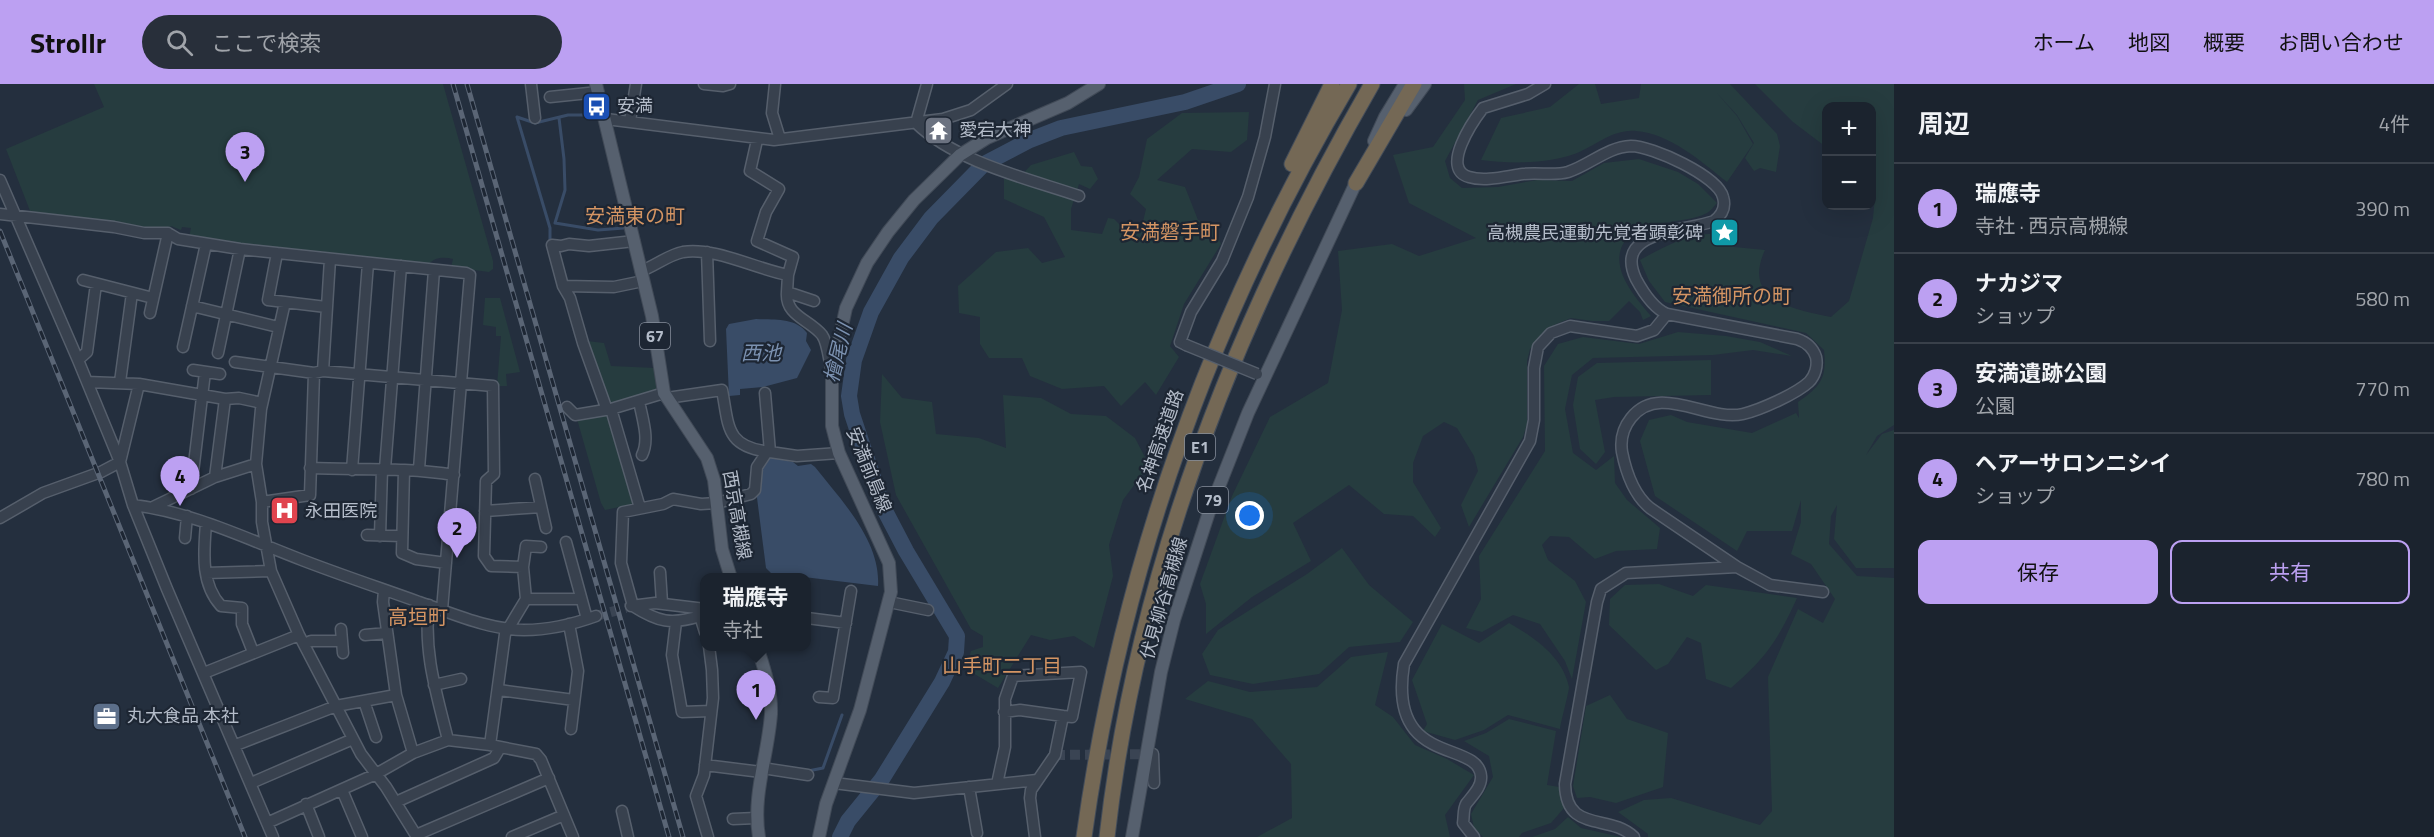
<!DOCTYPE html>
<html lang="ja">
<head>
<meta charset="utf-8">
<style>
  :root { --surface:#1b232e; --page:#282f3a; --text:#f1f3f6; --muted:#a0a4aa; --line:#39404a; --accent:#bca0f2 }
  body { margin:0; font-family:"Titillium Web","Noto Sans JP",sans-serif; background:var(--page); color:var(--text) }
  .controls { position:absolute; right:18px; top:18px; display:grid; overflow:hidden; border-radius:12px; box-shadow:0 6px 24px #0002 }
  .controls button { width:54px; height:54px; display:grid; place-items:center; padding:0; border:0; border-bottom:2px solid var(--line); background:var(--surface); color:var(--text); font:30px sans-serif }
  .you { position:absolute; left:1250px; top:432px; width:21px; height:21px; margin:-15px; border:4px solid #fff; border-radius:50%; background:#1a73e8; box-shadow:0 0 0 9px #1a73e833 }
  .badge { display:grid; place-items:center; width:39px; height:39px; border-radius:50%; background:var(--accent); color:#111; font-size:20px; font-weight:700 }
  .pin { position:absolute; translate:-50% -50px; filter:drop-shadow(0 2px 3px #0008) }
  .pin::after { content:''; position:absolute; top:32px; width:21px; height:18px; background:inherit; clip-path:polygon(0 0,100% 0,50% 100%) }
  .popup { position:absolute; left:700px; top:489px; width:111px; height:78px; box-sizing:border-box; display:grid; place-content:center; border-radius:12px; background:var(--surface); filter:drop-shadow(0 2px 4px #0005); font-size:20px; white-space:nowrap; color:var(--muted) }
  .popup b { font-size:22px; color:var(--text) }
  .popup::after { content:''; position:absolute; left:50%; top:100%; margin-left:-12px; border:12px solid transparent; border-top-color:var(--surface) }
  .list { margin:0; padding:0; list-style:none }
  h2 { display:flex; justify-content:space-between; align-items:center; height:78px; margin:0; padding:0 24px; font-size:26px }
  h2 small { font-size:20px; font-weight:400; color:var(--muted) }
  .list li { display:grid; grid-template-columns:39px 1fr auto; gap:18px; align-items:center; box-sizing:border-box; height:90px; padding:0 24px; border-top:2px solid var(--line) }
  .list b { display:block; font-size:22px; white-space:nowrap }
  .list p { margin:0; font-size:20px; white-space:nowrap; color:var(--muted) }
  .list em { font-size:20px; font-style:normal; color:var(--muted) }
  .actions { display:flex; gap:12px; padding:18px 24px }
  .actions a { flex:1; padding:14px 0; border:2px solid var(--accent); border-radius:12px; text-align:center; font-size:21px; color:var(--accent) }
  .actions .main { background:var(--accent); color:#111 }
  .icon { flex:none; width:33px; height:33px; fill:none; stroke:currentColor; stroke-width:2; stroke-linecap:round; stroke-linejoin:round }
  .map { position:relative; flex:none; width:1894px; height:753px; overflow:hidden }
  header { display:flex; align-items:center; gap:36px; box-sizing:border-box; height:84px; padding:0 30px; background:var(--accent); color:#111 }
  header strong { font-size:28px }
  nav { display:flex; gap:33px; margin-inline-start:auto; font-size:21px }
  .search { width:420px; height:54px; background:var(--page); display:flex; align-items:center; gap:15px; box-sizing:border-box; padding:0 21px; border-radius:33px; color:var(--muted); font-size:22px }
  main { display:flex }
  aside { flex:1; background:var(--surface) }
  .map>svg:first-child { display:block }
  .green { fill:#263c3f }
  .water { fill:#394c67 }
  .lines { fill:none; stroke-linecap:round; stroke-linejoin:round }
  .stream { stroke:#394c67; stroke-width:3 }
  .river { stroke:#394c67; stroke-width:16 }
  .minor-tunnel { stroke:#3a4453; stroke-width:10; stroke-dasharray:10 5; stroke-linecap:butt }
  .minor-casing { stroke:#565f6c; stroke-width:13 }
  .major-casing { stroke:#414a57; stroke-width:14 }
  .highway-casing { stroke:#434c59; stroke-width:17 }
  .minor { stroke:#38414e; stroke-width:10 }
  .major { stroke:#56606e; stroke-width:12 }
  .highway { stroke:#746855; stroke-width:15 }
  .rail-casing { stroke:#5a6575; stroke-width:5 }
  .rail { stroke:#1d2633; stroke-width:3; stroke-dasharray:9; stroke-linecap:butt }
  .minor-bridge-casing { stroke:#565f6c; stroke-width:13; stroke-linecap:butt }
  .minor-bridge { stroke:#38414e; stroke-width:10 }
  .labels { text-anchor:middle; stroke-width:4.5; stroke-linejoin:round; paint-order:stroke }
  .shield { fill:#1d2633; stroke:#878f9c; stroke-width:1.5 }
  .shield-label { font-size:16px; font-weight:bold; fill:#b4bcc9 }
  .poi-label { font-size:18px; fill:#b4bcc9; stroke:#1d2633; text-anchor:start }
  .street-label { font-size:18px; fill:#b4bcc9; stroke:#1d2633 }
  .neighbourhood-label { font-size:20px; fill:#d59563; stroke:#1d2633 }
  .water-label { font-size:20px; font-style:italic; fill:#7c92b1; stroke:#1d2633 }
</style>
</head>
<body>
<header>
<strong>Strollr</strong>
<div class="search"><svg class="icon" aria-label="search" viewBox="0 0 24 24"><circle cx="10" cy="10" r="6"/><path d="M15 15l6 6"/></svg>ここで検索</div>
<nav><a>ホーム</a><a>地図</a><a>概要</a><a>お問い合わせ</a></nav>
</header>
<main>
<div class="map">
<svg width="1894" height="753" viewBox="0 0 1894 753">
  <rect width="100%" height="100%" fill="#242f3e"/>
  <path class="green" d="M94 0H443L493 177V185L489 188 451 183 453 175C444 173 435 173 429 180L335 172 189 154 191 144 182 143 181 146 171 142 170 147 32 132 6 65 104 23Z
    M1464 0H1516L1478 16 1445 77 1450 94 1462 104 1498 103 1537 96 1572 97 1604 79 1639 75 1678 88 1698 100 1717 119C1714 122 1711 127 1707 129 1682 142 1636 133 1622 162 1611 187 1636 214 1651 232L1643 236 1640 228 1629 217 1609 237H1592L1571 234 1554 241 1530 265 1527 277V340L1523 353 1469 443 1461 421 1478 387 1474 372 1457 344 1444 338 1423 352 1413 379V398L1441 444 1435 453 1413 432 1384 430 1349 401 1293 439 1311 477 1252 513 1206 550V520L1200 500 1232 412 1270 333 1328 299 1342 226 1338 167 1392 160 1419 172 1476 154 1409 119 1393 71 1433 63 1465 16Z
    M1579 0H1595L1601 20 1639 14 1641 0H1730L1777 50 1780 62 1776 88 1760 84 1754 87 1745 74 1754 59 1737 31 1716 8 1737 32 1753 60 1727 98C1702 78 1669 49 1636 47 1613 45 1597 61 1577 69 1548 80 1512 80 1481 76L1501 34 1550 23Z
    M1755 0H1894V341L1877 352 1866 371 1882 350 1894 346V484H1856L1834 455 1837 421 1831 432 1829 460 1857 492 1894 494V753H1648V750L1618 728 1644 716 1671 714 1760 741 1772 727 1768 593 1798 525 1823 539 1835 515 1811 480 1791 470 1801 438V416L1792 447H1747L1737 467 1655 412 1640 357 1649 336 1671 331 1687 338 1752 349 1796 329 1799 334 1798 318C1821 302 1827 294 1824 266L1806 249 1665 218 1649 197 1640 176C1665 162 1696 145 1725 151L1734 163 1765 166C1741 218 1795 225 1831 233L1849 217 1873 134 1876 100 1872 94V22H1826V63L1793 38Z
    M1249 28 1247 56 1231 68 1192 65 1157 96 1185 103 1198 136 1214 143 1221 160 1184 220 1170 262 1179 273 1156 311 1145 298 1121 322 1104 302 1062 305 1030 292 1022 274H989L980 260V233L959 229 958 202 996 168 1028 164 1042 179 1065 173 1044 133 1004 115V95H1018L1031 81 1074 68 1081 82 1092 83 1098 95 1090 105 1079 100 1071 125V146L1102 150 1108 134 1114 135 1122 143 1141 146 1146 125 1130 110 1139 93 1147 55 1182 29Z
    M485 214H500L520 288 506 290 507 302H497L501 252H496V243L483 241Z
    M1678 248 1726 252 1760 258 1792 272 1753 266 1713 271 1593 274 1572 291 1565 325 1573 369 1596 386 1614 372 1615 399 1627 416 1660 444 1657 465 1616 467 1595 475 1569 453 1550 452 1542 461 1548 476 1575 497 1586 518 1572 595 1565 577 1540 540 1513 531 1482 548 1466 544 1481 515 1479 472 1545 367 1544 282 1558 260 1583 253 1639 260Z
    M587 257 604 259 611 282 655 284 660 305 611 323Z
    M1711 276V311L1614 313 1595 316 1605 368 1596 380 1580 365 1573 321 1578 293 1597 279Z
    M882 290 902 314 932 318 936 350 979 354 1006 364 1003 311 1041 314 1071 330 1106 332 1135 354 1149 381 1123 416 1109 461 1113 492 1094 564 1074 552 1050 556 1031 551 998 604 966 585 971 567 983 563V552L971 545 896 411 880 338Z
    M609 329 634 420 605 426 601 419 577 335Z
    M1342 464 1369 501 1413 538 1400 558 1349 563 1319 590 1253 600 1210 591 1202 570 1218 546 1307 490Z
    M1659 500 1693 512 1706 501 1797 514C1778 556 1766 574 1731 604L1706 595 1701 559 1687 553 1668 580 1656 586 1609 541 1610 515 1625 501Z
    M1509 539C1534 553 1563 573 1569 603 1569 608 1561 637 1560 645L1508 631 1484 646 1455 656 1423 647 1427 640 1412 596 1442 540 1479 559Z
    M1388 568 1375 621 1393 633 1415 661 1447 675 1474 691 1445 731 1450 753H1257L1292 734 1291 680 1252 635 1185 615 1208 597 1250 608 1317 603 1351 573Z
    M1610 611 1627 635 1668 649 1663 703 1616 719 1590 713 1577 714 1573 702 1586 622Z
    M1509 635 1556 647 1547 701 1559 703 1564 724 1551 739 1522 749 1519 753H1483L1474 744 1471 730 1493 693 1489 672 1464 657 1486 649Z
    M1568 733 1581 744 1621 753H1532L1555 745Z"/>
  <path class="water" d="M756 235C774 236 795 233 807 249L806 257 811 266 797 294 763 303 740 305V311L729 312 726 245 729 240Z
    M768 373 793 378 798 382 811 380 815 383C841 416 881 457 878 502L771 489 766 484 756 406 759 387Z"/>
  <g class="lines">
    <path class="stream" d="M517 33 550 144V158
      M517 33 535 39 568 31H599
      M559 34 564 75 565 106 555 139 598 146 624 144
      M808 687 823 684 842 631"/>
    <path class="river" d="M840 753 848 737 882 695 942 598 956 568 957 552 906 467 883 423 852 330 849 312 854 276 871 228 901 174 931 134 984 80 1030 56 1061 44 1185 18 1238 0"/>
    <path class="minor-tunnel" d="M596 532 626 524
      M1055 671 1153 670"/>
    <defs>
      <path id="minor" d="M531 0 535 34
        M704 0 723 2 730 0
        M775 0 772 29 780 55
        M1545 0 1528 10 1483 24C1473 37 1440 85 1469 93 1485 98 1507 92 1523 90 1539 88 1554 92 1568 88 1590 81 1607 63 1631 62 1652 62 1718 92 1723 113 1726 123 1722 131 1714 137 1684 148 1613 146 1636 195 1643 208 1653 224 1667 230L1797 255C1806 258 1813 264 1816 273 1818 282 1815 292 1809 298 1796 310 1760 326 1743 330 1707 338 1659 298 1631 334 1623 344 1620 355 1622 368 1626 388 1634 411 1650 424L1737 483 1770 501 1823 508
        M550 13 598 8
        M606 35 774 56 943 35 971 26 1007 0
        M630 37 636 0
        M916 39C956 78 1026 94 1079 112
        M916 39 927 0
        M757 56 750 87 779 105 766 128 757 157 793 173 788 191 787 208 814 217
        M0 96 78 276 120 378 133 421 167 505 273 753
        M0 130 114 143 144 149H168L178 155 240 165 466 189 470 191 442 526
        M707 168 710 257
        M277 169 268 216 326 223
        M641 187C655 182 668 171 683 168 715 163 756 185 788 191
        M83 196 153 214
        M564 202 614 203 643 197
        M787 208C785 232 809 235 822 251 828 259 829 278 832 288
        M285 218 261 325 256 380 262 418V438L271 487 299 551 361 670 386 703 417 753
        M192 222 278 243
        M150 229 168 149
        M1186 261 1180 258 1191 228 1222 177 1248 113 1265 53 1275 0
        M183 263 206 160
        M218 269 240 165
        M78 276 87 268 96 200
        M235 278 314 289 323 287 493 302 494 390 486 397 484 472 491 482 523 483
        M193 286 220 290
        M323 287 330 175
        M87 298 139 300 225 315
        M120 298 132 209
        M765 309 770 368 797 372 839 369
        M667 314 722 306C729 342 725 363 770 368
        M639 317C642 334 650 355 642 371
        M567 323 575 331 611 325 664 309
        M611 325 640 424
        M607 326 583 259 570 214 563 202 552 161 561 162 569 160 589 162 634 157
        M310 384C358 386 406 383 454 391
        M385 385 401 182
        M419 385 434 186
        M352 386 368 179
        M404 386 402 469 416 475 446 479
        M215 393 225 315 239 314 262 319
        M535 395 546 444
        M191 405 205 288
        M262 418 310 411 314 289
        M133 421C192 428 247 455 302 476 341 491 380 504 419 518 452 529 489 546 524 546 548 546 574 540 596 532
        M153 423 215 393 256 380
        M485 427 541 423
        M0 434 43 409 101 388 120 378 139 300
        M206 439C204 467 200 499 221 522L242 524V540L253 568
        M367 451 402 452
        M380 452 382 385
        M185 454 187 432
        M566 458 587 535
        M660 488 662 519
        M206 489 271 487
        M384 506 383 518 396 611 413 669
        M526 515H581
        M889 518 928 526
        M429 521C423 568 437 611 448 656
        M631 522 655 519 705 525
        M701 525 700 532 705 548
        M700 532C671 541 658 538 633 522L621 479 623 428 663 420 673 415 701 420 717 419 751 410 755 406 757 383 767 368
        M807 534 846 539
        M676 538 672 571 682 628 711 627
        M569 540 578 587 571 645
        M341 545 343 569
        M365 551 387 549
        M304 560 311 557H342
        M204 589 299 551
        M434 601 461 595
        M499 606 574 616
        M819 613 833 614 851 507
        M364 617 376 653
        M1004 628 1020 626 1063 632
        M236 661 336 622 396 611
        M490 661 505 550 526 515 523 483 526 462 541 463
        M1153 670 1154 699
        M705 681 761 688
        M762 684 808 691
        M251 699 353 655
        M834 699 914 709 1037 696
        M997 700 1005 663V615L1013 592 1081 588 1072 633 1063 632 1055 671 1031 706 1030 714 1035 753
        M969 703 977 749
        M342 706 362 753
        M396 718 494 674 500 664
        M306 720 319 753
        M622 727 628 753
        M733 735 756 734
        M267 739 376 690 413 669 448 656 490 661 536 670 541 676 573 753
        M416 751 549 694
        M512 753 564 731
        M708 753 696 712 704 691 713 614 712 586 709 562
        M1474 753 1463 739C1464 733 1463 725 1466 720 1472 712 1482 703 1481 692 1478 655 1387 684 1404 580L1530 357 1534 336V284L1538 263 1551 249 1570 242 1637 252 1654 246 1667 230
        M1634 753C1609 729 1566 750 1565 700L1597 518 1601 505 1626 489 1737 483"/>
      <path id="major" d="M596 0 652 232 664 309 707 374 714 396 722 465 731 494
        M1406 26 1425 0
        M1374 57 1385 33 1405 0
        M757 562C764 584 772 607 771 630 768 672 752 711 759 753
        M819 753 826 720 860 626 891 508 889 479 839 369 832 342V288L846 224 867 179 888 148 914 116 960 71 987 54 1068 19 1099 0
        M1132 753 1161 588 1174 536 1209 428 1248 329 1359 92"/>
      <path id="highway" d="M1292 80 1332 0
        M1356 99 1414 0
        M1084 753C1121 484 1211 233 1349 0
        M1107 753C1137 485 1238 232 1372 0"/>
    </defs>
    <use href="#minor" class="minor-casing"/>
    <use href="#major" class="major-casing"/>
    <use href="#highway" class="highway-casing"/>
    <use href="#minor" class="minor"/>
    <use href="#major" class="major"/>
    <use href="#highway" class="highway"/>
    <defs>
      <path id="rail" d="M453 0 669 753
        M467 0 683 753
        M0 147 245 753"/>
    </defs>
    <use href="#rail" class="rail-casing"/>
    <use href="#rail" class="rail"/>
    <defs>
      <path id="minor-bridge" d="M1186 261 1257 290"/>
    </defs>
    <use href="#minor-bridge" class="minor-bridge-casing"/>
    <use href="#minor-bridge" class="minor-bridge"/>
  </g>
  <defs>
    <symbol id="bus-square" viewBox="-11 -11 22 22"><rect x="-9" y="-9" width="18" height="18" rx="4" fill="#1a4fb4" stroke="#1d2633"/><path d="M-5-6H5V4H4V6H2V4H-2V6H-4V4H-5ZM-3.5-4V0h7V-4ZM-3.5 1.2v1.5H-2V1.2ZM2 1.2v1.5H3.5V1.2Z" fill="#fff"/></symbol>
    <symbol id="temple-square" viewBox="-11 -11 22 22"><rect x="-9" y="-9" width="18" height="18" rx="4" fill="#6b7280" stroke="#1d2633"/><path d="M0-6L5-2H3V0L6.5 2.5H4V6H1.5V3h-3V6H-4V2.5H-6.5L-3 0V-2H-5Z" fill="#fff"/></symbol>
    <symbol id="sight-square" viewBox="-11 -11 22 22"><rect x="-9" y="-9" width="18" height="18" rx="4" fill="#0f9aa8" stroke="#1d2633"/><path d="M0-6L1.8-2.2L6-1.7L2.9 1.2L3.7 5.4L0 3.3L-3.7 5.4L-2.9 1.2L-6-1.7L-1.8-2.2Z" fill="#fff"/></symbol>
    <symbol id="hospital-square" viewBox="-11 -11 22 22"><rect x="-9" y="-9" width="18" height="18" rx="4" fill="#e0444e" stroke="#1d2633"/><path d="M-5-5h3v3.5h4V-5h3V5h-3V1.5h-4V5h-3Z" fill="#fff"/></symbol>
    <symbol id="office-square" viewBox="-11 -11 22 22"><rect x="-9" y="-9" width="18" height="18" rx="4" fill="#5c6f8a" stroke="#1d2633"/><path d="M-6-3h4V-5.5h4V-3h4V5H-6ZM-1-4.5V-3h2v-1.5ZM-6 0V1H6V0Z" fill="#fff"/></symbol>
  </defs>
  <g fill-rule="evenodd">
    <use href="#bus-square" x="580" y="6" width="33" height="33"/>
    <use href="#temple-square" x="922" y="30" width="33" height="33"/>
    <use href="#sight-square" x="1708" y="132" width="33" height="33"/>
    <use href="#hospital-square" x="268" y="410" width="33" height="33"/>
    <use href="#office-square" x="90" y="616" width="33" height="33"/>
  </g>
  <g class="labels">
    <g class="shield">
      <rect x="640" y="239" width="30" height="26" rx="4.5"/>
      <rect x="1185" y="350" width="30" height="26" rx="4.5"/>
      <rect x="1198" y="403" width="30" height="26" rx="4.5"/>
    </g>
    <g class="shield-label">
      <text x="655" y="258">67</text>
      <text x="1200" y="369">E1</text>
      <text x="1213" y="422">79</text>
    </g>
    <g class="poi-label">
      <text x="617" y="28">安満</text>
      <text x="959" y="52">愛宕大神</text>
      <text x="1703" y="155" text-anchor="end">高槻農民運動先覚者顕彰碑</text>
      <text x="305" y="433">永田医院</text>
      <text x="127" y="638">丸大食品 本社</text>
    </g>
    <g class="street-label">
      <text transform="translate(1160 357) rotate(-71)" y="6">名神高速道路</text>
      <text transform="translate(869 386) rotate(68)" y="6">安満前島線</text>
      <text transform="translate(737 431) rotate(80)" y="6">西京高槻線</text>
      <text transform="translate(1164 514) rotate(-74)" y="6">伏見柳谷高槻線</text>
    </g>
    <g class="neighbourhood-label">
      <text x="635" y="139">安満東の町</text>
      <text x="1170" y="155">安満磐手町</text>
      <text x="1732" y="219">安満御所の町</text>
      <text x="418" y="540">高垣町</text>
      <text x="1002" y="589">山手町二丁目</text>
    </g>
    <g class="water-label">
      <text x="761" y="276">西池</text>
      <text transform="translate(838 269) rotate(-76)" y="7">檜尾川</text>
    </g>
  </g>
</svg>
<div class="controls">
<button>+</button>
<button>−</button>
</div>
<div class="you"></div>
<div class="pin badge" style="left:756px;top:636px">1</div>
<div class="popup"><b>瑞應寺</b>寺社</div>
<div class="pin badge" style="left:457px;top:474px">2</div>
<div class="pin badge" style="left:245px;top:98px">3</div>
<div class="pin badge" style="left:180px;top:422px">4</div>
</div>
<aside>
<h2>周辺<small>4件</small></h2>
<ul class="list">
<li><span class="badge">1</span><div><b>瑞應寺</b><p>寺社 · 西京高槻線</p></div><em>390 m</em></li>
<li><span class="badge">2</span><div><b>ナカジマ</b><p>ショップ</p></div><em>580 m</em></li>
<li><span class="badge">3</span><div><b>安満遺跡公園</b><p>公園</p></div><em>770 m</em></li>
<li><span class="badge">4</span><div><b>ヘアーサロンニシイ</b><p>ショップ</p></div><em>780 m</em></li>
</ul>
<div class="actions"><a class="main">保存</a><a>共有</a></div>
</aside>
</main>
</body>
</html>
